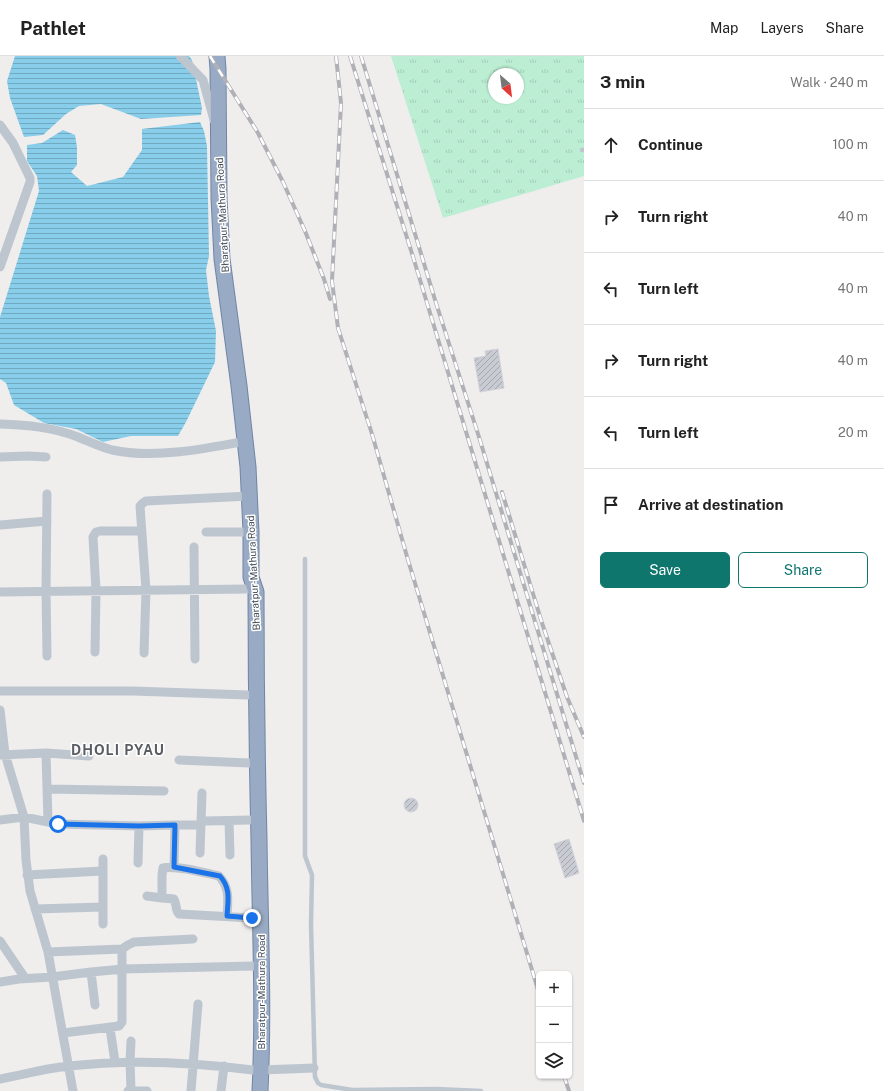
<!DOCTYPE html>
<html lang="en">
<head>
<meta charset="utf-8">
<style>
  :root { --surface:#fff; --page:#f6f6f6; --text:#222; --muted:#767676; --line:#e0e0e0; --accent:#0f766e }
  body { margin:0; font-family:"Public Sans",sans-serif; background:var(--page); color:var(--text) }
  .controls { position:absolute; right:12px; bottom:12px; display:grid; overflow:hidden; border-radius:6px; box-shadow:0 1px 3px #0004 }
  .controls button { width:36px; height:36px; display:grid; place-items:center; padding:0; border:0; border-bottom:1px solid var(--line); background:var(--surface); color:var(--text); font:20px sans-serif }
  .compass { position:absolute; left:488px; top:12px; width:36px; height:36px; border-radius:50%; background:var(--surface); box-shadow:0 1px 3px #0004; rotate:152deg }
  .stop { position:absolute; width:12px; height:12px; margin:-9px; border:3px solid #1a73e8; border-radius:50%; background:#fff }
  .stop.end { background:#1a73e8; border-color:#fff; box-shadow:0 1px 4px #0008 }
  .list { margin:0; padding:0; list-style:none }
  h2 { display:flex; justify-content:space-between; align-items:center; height:52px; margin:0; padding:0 16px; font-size:17px }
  h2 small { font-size:13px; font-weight:400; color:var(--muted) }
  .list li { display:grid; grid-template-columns:26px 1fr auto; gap:12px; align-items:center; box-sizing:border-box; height:72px; padding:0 16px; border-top:1px solid var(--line) }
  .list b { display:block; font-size:15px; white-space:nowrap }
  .list em { font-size:13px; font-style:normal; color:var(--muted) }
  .actions { display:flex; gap:8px; padding:12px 16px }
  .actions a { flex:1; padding:9px 0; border:1px solid var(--accent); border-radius:6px; text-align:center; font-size:14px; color:var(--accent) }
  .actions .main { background:var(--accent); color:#fff }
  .icon { flex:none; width:22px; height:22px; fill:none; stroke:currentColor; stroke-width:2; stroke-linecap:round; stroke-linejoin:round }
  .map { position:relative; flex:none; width:584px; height:1035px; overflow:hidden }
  header { display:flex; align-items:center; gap:24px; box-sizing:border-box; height:56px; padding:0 20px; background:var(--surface); border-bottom:1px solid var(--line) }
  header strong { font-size:19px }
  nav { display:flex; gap:22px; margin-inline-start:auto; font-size:14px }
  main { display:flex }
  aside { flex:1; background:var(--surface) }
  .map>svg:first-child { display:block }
  .grass { fill:url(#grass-tufts); fill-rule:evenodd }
  .water { fill:url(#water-rules) }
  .building { fill:url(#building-hatch); stroke:#d1d2d9 }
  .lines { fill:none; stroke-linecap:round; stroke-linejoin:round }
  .trunk-casing { stroke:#7086a7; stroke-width:17 }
  .service { stroke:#bdc6cf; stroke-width:4.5 }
  .minor { stroke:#bdc6cf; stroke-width:9 }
  .trunk { stroke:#98aac4; stroke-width:15 }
  .rail-casing { stroke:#afb1b7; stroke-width:4 }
  .rail { stroke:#fff; stroke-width:2.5; stroke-dasharray:8; stroke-linecap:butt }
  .route { stroke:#1a73e8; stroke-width:5 }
  .labels { text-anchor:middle; stroke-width:3; stroke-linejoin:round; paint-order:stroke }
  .street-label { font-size:10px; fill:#454e5a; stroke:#fff }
  .district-label { font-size:14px; font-weight:bold; letter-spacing:1px; fill:#5a5d62; stroke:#fff }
</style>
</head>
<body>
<header>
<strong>Pathlet</strong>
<nav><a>Map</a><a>Layers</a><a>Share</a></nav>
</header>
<main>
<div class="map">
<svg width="584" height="1035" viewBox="0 0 584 1035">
  <defs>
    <pattern id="grass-tufts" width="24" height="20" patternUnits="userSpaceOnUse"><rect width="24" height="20" fill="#bbeed3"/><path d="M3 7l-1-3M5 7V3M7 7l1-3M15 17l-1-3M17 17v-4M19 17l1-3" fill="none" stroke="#a2ceb7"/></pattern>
    <pattern id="water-rules" width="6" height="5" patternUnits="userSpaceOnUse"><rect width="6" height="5" fill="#88cdea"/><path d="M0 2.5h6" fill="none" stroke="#71a9c1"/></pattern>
    <pattern id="building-hatch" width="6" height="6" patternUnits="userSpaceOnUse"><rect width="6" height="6" fill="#c9cbd3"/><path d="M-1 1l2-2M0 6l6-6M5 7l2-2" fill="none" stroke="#a5a7ae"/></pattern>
  </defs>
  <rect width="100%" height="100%" fill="#f0eded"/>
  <path class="grass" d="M391 0H584V120L443 162ZM494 18H518V42H494Z"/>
  <path class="water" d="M15 0H189L192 4 202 52 201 59 141 63 101 48 79 50 66 58 43 79 24 81 10 42 7 25Z
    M200 66 204 75 207 90 209 200 206 214 209 240 216 275 215 306 186 366 178 380H131L103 386 76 373 44 367 14 349 6 327 0 323V261L39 135 37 120 27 105V89L42 87 63 74 75 79 77 91V109L71 116 87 130 123 121 142 94V73Z"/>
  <path class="building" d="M498 293 504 332 480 336 474 302 486 300 485 295Z
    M404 749a7 7 0 1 1 14 0a7 7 0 1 1-14 0Z
    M569 783 579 817 565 822 554 788Z"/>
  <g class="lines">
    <defs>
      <path id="trunk" d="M217 0 218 13 219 142 222 203 239 330 248 411 251 476V521L256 536C256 618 257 701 259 784 260 868 264 951 260 1035"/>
    </defs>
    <use href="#trunk" class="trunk-casing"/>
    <path class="service" d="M582 94H584
      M305 503V800L312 819 311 868 315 1021 318 1027 321 1029 352 1034 436 1033 481 1035"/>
    <path class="minor" d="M180 0 203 24 214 64
      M0 69 13 87 30 122V126L0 211
      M0 368C27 369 52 371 78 381 90 386 100 391 112 394 154 403 204 393 246 385
      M0 401 28 400 46 401
      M0 469 47 465
      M206 476H251
      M194 491 195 603
      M0 536 248 533
      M95 596 96 535 93 481 96 476 100 475H141
      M144 597 146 534 140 450 143 447 146 445 250 440
      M47 600 46 535 47 438
      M0 635H133L248 639
      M0 654 5 698 24 761 26 804 30 835 48 896 73 1035
      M46 697 48 766
      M0 699 46 697 89 700
      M179 704 249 707
      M47 733 164 735
      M0 764 24 761 58 768 139 770 175 769H197L205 765 250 764
      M229 765 230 799
      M200 797 202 737
      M103 803V868
      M138 807 139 770
      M174 811 175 769
      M27 819 102 815
      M147 840 162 842V819L163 812C177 809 205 817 219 820 230 832 228 844 227 860
      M162 842 174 843C177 848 175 854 179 858L252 862
      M35 853 103 851
      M0 885 25 922
      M48 896 122 893
      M91 916 95 949
      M0 926 19 923 52 921 91 916 123 913 254 910
      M110 972 115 1006
      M63 977 119 970 122 966V893L128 889 134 886 193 883
      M131 985 130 1005 131 1035
      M261 1014 314 1012
      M0 1023C23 1019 46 1012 69 1010 130 1003 192 1006 253 1014
      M128 1035H147
      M191 1035 198 948
      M221 1035 224 1010"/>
    <use href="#trunk" class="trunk"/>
    <defs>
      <path id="rail" d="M210 0 258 77 283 126 305 175 324 223 330 243
        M336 0 341 47 332 225 338 272 372 378 408 504 539 937
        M350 0 414 204 584 765
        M361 0 436 247 479 381 584 727
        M502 436 542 567 567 641 584 681
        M564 1020 569 1035"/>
    </defs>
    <use href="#rail" class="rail-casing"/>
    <use href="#rail" class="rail"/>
  </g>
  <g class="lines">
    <path class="route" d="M58 768 139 770 175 769 174 811 220 820C231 833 228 844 227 860L252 862"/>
  </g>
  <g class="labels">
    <g class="street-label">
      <text transform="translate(222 159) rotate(-93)" y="4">Bharatpur-Mathura Road</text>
      <text transform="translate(253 517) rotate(-93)" y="4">Bharatpur-Mathura Road</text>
      <text transform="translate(261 936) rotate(-90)" y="4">Bharatpur-Mathura Road</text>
    </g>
    <g class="district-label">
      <text x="118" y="699">DHOLI PYAU</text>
    </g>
  </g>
</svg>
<div class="controls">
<button>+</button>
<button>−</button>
<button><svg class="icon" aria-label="layers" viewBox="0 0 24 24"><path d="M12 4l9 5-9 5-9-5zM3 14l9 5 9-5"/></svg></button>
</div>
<svg class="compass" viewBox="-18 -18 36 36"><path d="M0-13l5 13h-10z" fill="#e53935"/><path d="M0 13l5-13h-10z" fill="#767676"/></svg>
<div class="stop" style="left:58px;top:768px"></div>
<div class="stop end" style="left:252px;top:862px"></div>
</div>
<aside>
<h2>3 min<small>Walk · 240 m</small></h2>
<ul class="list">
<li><svg class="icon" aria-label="ahead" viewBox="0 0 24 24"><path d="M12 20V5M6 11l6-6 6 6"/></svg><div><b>Continue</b></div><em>100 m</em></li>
<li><svg class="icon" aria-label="right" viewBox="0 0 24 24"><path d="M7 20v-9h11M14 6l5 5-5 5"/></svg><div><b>Turn right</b></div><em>40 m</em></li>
<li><svg class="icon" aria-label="left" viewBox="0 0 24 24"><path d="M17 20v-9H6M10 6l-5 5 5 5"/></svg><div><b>Turn left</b></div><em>40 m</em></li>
<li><svg class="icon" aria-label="right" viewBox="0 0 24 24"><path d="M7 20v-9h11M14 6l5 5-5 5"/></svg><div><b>Turn right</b></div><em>40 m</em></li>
<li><svg class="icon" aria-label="left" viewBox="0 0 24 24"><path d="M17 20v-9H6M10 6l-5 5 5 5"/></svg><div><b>Turn left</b></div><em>20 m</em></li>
<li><svg class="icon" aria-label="arrive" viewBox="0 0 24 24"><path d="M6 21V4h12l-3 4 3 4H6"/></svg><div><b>Arrive at destination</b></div></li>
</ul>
<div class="actions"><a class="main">Save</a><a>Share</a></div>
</aside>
</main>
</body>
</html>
